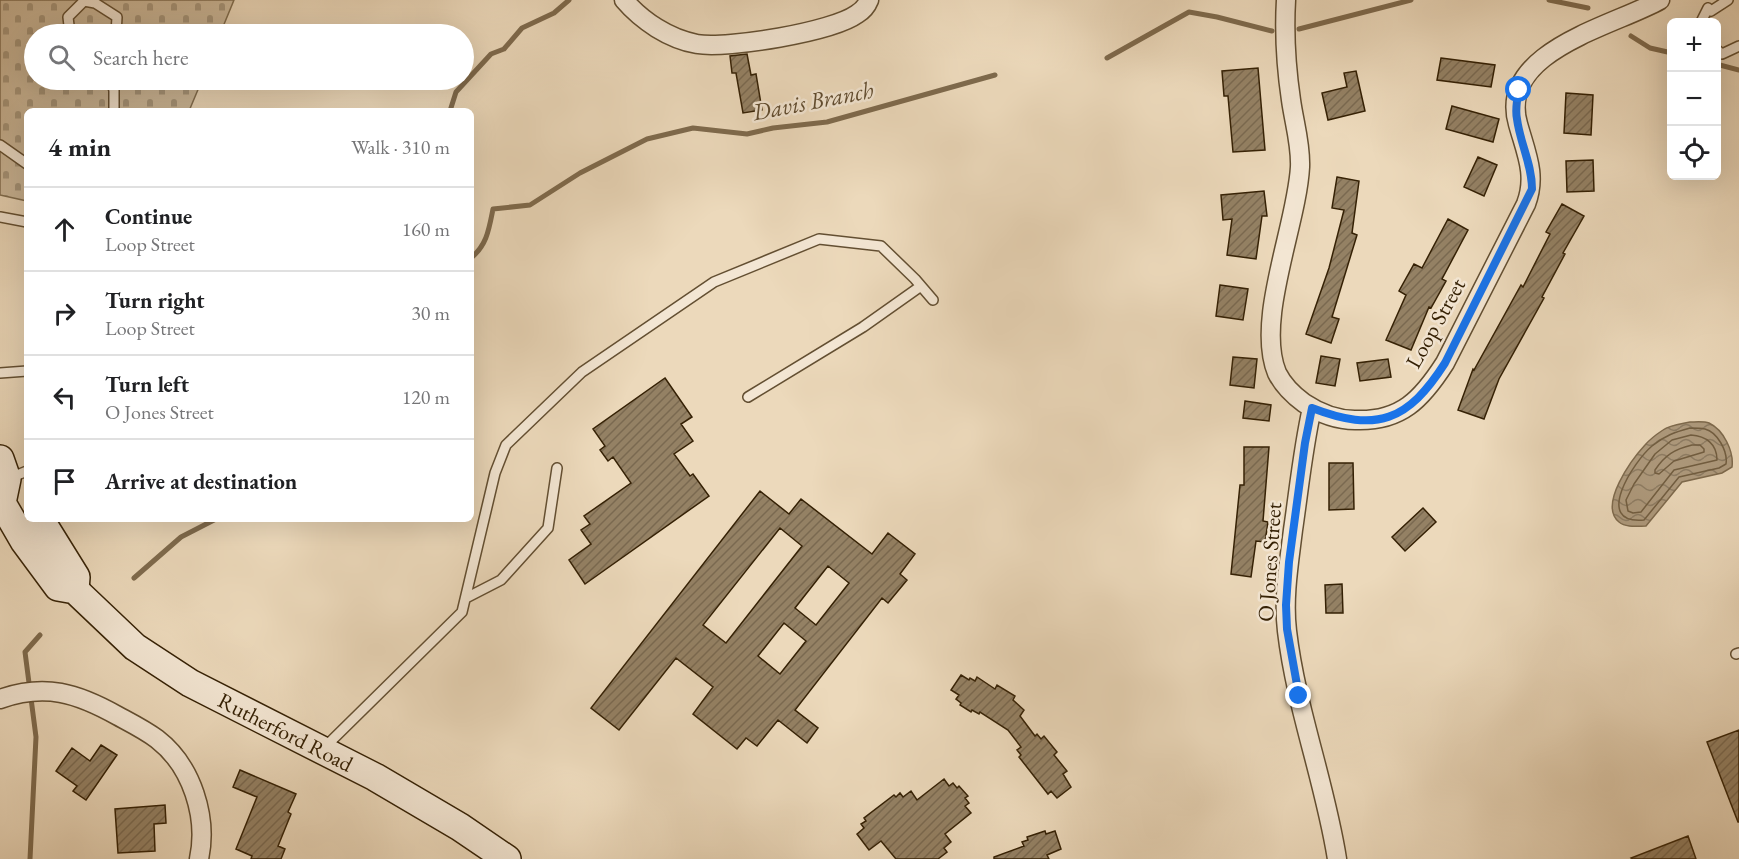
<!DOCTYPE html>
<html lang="en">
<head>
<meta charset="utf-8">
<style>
  :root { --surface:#fff; --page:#f6f6f6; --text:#202124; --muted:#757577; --line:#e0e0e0 }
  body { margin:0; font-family:"EB Garamond",serif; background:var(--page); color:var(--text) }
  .controls { position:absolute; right:18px; top:18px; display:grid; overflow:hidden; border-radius:9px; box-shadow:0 6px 24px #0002 }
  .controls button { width:54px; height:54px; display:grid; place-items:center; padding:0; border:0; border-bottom:2px solid var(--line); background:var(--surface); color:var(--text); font:30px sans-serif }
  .stop { position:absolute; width:18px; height:18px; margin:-14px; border:4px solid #1a73e8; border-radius:50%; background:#fff }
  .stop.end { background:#1a73e8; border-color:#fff; box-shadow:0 2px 6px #0008 }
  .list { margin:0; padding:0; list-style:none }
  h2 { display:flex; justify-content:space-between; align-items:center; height:78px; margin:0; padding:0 24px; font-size:26px }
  h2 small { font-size:20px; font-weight:400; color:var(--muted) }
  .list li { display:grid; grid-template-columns:39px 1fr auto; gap:18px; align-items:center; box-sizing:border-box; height:84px; padding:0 24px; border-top:2px solid var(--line) }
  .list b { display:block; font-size:22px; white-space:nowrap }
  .list p { margin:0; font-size:20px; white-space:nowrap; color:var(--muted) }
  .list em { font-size:20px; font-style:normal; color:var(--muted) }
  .icon { flex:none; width:33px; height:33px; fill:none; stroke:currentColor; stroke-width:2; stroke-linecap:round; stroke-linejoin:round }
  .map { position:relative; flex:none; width:1739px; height:859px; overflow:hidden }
  .search { position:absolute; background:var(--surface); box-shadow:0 6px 24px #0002; left:24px; top:24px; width:450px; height:66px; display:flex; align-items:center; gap:15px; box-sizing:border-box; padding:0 21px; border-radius:33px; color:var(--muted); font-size:22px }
  .panel { position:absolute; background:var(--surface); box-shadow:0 6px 24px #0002; left:24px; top:108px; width:450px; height:414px; border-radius:9px }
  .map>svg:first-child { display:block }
  .cemetery { fill:url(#cemetery-stones); stroke:#816e50; stroke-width:1.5 }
  .water { fill:url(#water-waves); stroke:#7e6a4d; stroke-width:1.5 }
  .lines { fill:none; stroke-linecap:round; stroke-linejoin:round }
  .shore { stroke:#725e41; stroke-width:1.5 }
  .stream { stroke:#7e6a4d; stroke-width:5 }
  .building { fill:url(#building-hatch); stroke:#352105; stroke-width:1.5; fill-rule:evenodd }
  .lane-casing { stroke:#634f32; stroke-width:12 }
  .street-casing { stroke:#634f32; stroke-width:21 }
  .secondary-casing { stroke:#352105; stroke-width:30 }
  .lane { stroke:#f3e6d3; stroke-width:9 }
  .street { stroke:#f3e6d3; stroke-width:18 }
  .secondary { stroke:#f3e6d3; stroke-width:27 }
  .route { stroke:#1a73e8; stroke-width:8 }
  .labels { text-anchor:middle; stroke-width:5; stroke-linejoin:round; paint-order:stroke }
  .street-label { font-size:22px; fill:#352105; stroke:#f3e6d3 }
  .water-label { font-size:24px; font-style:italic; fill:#5f4b2f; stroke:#f3e6d3 }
</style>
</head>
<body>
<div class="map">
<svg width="1739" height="859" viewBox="0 0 1739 859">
  <defs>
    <pattern id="cemetery-stones" width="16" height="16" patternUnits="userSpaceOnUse" patternTransform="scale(1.5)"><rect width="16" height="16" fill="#cdba9c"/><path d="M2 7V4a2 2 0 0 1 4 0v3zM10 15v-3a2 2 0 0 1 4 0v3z" fill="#a7977d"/></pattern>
    <pattern id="water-waves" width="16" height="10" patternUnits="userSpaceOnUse" patternTransform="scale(1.5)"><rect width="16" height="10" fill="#ae9a7d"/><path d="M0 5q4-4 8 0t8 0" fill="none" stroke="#8e7d64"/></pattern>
    <pattern id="building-hatch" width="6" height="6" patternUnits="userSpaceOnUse" patternTransform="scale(1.5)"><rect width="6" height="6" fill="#948164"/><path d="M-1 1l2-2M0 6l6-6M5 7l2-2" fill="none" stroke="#7a6950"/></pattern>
  </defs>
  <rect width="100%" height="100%" fill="#ecd9bb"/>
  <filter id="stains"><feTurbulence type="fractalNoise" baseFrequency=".00333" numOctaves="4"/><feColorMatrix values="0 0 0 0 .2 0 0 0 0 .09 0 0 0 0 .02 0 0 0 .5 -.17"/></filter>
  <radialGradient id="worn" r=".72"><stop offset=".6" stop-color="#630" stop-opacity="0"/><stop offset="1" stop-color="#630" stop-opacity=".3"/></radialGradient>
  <path class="cemetery" d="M0 0H234L220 34H34V80H202L189 111H27V201L0 195Z"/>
  <path class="water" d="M1690 422C1695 422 1704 421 1709 423 1724 430 1734 452 1732 467L1722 473 1682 482 1646 526C1638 526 1626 528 1619 522 1598 505 1632 459 1645 445 1650 439 1657 434 1663 430 1670 425 1681 424 1690 422Z"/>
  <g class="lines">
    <path class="shore" d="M1690 428C1694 428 1700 428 1705 429 1717 432 1728 451 1726 464L1719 468 1679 477 1644 520C1592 525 1634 461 1652 446 1664 436 1675 432 1690 428Z
      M1691 435C1706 436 1717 444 1717 460L1674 470 1641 512 1633 513 1628 511 1626 500 1634 484 1655 454 1672 440Z
      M1692 445H1700L1704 449V452L1674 461 1659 474 1655 473V470C1665 455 1675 449 1692 445Z"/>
    <path class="stream" d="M1549 0 1588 8
      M1299 29 1411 0
      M1631 36 1650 48 1672 53
      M1107 58 1189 12 1217 17 1272 31
      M1716 64 1739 70
      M450 111 456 92 491 54 504 49 522 28 554 13 569 0
      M471 258C487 245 489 229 493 209L530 205 580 173 647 139 693 128 747 134 773 128 827 122 995 75
      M134 578 181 537 216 519
      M30 859 36 737 25 652 40 635"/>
  </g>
  <path class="building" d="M747 54 751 75 756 74 762 110 743 113 736 73H732L730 56Z
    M1441 58 1495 65 1491 87 1437 80Z
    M1258 68 1265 150 1233 152 1228 96H1224L1222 71Z
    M1356 71 1365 111 1328 120 1322 93 1347 87 1344 73Z
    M1566 93 1593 95 1591 135 1564 133Z
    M1452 106 1499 119 1493 142 1446 129Z
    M1478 157 1497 165 1484 196 1464 187Z
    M1593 160 1594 191 1567 192 1566 161Z
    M1337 177 1359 181 1352 233 1357 235 1332 317 1339 319 1331 343 1306 334 1329 268 1344 210 1332 208Z
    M1264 191 1267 216H1262L1256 259 1227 255 1232 219 1223 220 1221 195Z
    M1562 204 1584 216 1563 253 1565 254 1542 297 1544 298 1499 379 1484 419 1458 410 1473 369 1474 370 1521 285 1523 287 1550 234 1546 232Z
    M1448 219 1468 230 1442 279 1446 281 1431 308 1429 307 1411 350 1386 340 1406 295 1399 291 1414 264 1422 268Z
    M1220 285 1248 289 1243 320 1216 316Z
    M1321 356 1340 359 1335 386 1316 383Z
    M1233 357 1257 359 1254 388 1230 385Z
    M1388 359 1391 377 1360 381 1357 363Z
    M665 378 692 417 681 424 693 441 674 454 690 476 693 474 709 496 585 584 569 560 591 544 581 530 590 524 584 516 631 483 613 457 608 461 600 450 605 446 593 429Z
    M1245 401 1271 405 1269 421 1243 418Z
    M1244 447H1269L1263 521 1268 522 1265 542 1256 541 1251 577 1231 574 1240 485H1244Z
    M1329 463H1353L1354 509 1329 510Z
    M760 491 789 514 801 499 872 554 888 533 915 554 900 574 907 580 888 603 882 598 795 710 818 728 807 743 778 720 757 746 746 738 737 749 693 714 713 687 676 658 619 730 591 708ZM780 528 802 546 726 643 703 625ZM828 566 849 583 816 625 795 608ZM784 623 806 641 780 674 758 656Z
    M1423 508 1436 522 1405 551 1392 537Z
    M1342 584 1343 613H1326L1325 585Z
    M961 675 969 680 970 678 975 681 977 677 995 689 997 685 1015 696 1013 700 1024 710 1020 716 1035 736 1037 734 1041 739 1044 736 1057 752 1054 755 1067 771 1063 774 1071 787 1057 798 1051 791 1048 794 1019 757 1021 755 1017 750 1021 747 1008 730 980 712 979 714 972 710 971 712 960 705 961 703 956 699 959 695 951 690Z
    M1739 730V822H1738L1707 742Z
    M101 745 117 755 86 800 73 791 77 786 56 771 72 748 90 761Z
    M240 770 296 794 288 812 291 814 278 846 285 849 281 859H251L252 856 236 849 257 797 233 787Z
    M944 779 949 786 953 783 957 788 959 786 968 796 965 798 969 803 965 806 971 813 945 834 951 842 944 848 947 852 938 859H896L881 841 869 850 857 834 864 828 861 824 866 821 864 818 894 795 896 797 900 793 903 797 911 791 917 800Z
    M165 805 166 823 154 824 155 851 118 853 115 809Z
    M1045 831 1046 834 1055 831 1061 849 1047 855 1049 859H994V857L1024 846 1022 842 1028 840 1027 837Z
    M1688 836 1696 859H1632L1631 858Z"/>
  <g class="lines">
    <defs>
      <path id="lane" d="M1708 8 1711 11 1728 0
        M1701 22 1708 8
        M70 34 68 17 84 1 95 3 117 17 116 34
        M1716 49 1722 54 1739 46
        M110 80 114 90V111
        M0 145 27 164
        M0 217 27 222
        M0 373 27 371
        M748 397 863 327 921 286
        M10 478 27 471
        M466 598 501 580 548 528 557 468
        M1736 654 1739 653
        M324 748 462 612 495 473 506 445 582 372 714 282 819 239 881 246 915 279 933 300"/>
      <path id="street" d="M624 0C642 21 669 39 697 44 728 49 832 32 857 14 862 11 867 5 869 0
        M1286 0C1284 34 1286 66 1291 100 1294 122 1301 144 1300 167 1297 225 1255 320 1277 373 1283 385 1293 395 1304 403 1319 413 1338 420 1355 420 1401 422 1422 399 1445 363L1526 204C1537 175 1526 153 1518 124 1497 51 1614 26 1660 0
        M1312 408C1303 448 1299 489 1293 530 1289 563 1283 598 1287 631 1296 708 1325 782 1337 859
        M0 699C45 683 77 693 118 716 131 723 145 730 157 739 192 766 208 817 199 859"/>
      <g id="secondary">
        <path id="s1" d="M0 459 7 479 2 503 24 541 58 587 75 590 135 647 190 683 375 777 460 827 507 859"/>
        <path d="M40 519 76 577 75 590"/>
      </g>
    </defs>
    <use href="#lane" class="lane-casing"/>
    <use href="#street" class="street-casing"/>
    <use href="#secondary" class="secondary-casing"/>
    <use href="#lane" class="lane"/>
    <use href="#street" class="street"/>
    <use href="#secondary" class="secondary"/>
  </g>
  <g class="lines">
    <path class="route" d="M1299 696 1287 629 1286 605 1289 562 1305 443 1312 408C1377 433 1408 421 1445 363L1532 189C1532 164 1520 143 1517 119 1515 109 1517 99 1519 90"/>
  </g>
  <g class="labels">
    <g class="street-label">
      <text transform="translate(1435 323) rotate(-61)" y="8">Loop Street</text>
      <text transform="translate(1269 562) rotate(-86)" y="8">O Jones Street</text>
      <text dy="8" stroke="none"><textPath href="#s1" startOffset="420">Rutherford Road</textPath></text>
    </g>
    <g class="water-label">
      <text transform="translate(813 101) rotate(-11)" y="8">Davis Branch</text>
    </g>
  </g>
  <rect width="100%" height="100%" filter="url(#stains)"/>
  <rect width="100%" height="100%" fill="url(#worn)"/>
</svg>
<div class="controls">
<button>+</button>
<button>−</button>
<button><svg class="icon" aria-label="locate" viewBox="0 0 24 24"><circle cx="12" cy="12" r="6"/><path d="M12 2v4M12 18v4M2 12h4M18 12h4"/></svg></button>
</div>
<div class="stop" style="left:1519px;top:90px"></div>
<div class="stop end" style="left:1299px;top:696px"></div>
<div class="search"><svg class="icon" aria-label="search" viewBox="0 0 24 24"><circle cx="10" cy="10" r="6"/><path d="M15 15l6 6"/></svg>Search here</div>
<section class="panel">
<h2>4 min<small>Walk · 310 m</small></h2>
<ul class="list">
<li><svg class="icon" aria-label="ahead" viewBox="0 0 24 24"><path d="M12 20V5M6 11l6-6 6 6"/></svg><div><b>Continue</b><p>Loop Street</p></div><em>160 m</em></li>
<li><svg class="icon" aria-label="right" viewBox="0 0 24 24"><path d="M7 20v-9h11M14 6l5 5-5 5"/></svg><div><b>Turn right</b><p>Loop Street</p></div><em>30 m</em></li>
<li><svg class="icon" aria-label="left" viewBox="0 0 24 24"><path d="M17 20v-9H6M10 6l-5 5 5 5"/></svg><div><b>Turn left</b><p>O Jones Street</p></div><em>120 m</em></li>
<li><svg class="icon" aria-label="arrive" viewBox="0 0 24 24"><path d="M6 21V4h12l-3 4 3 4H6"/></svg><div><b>Arrive at destination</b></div></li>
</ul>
</section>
</div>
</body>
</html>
